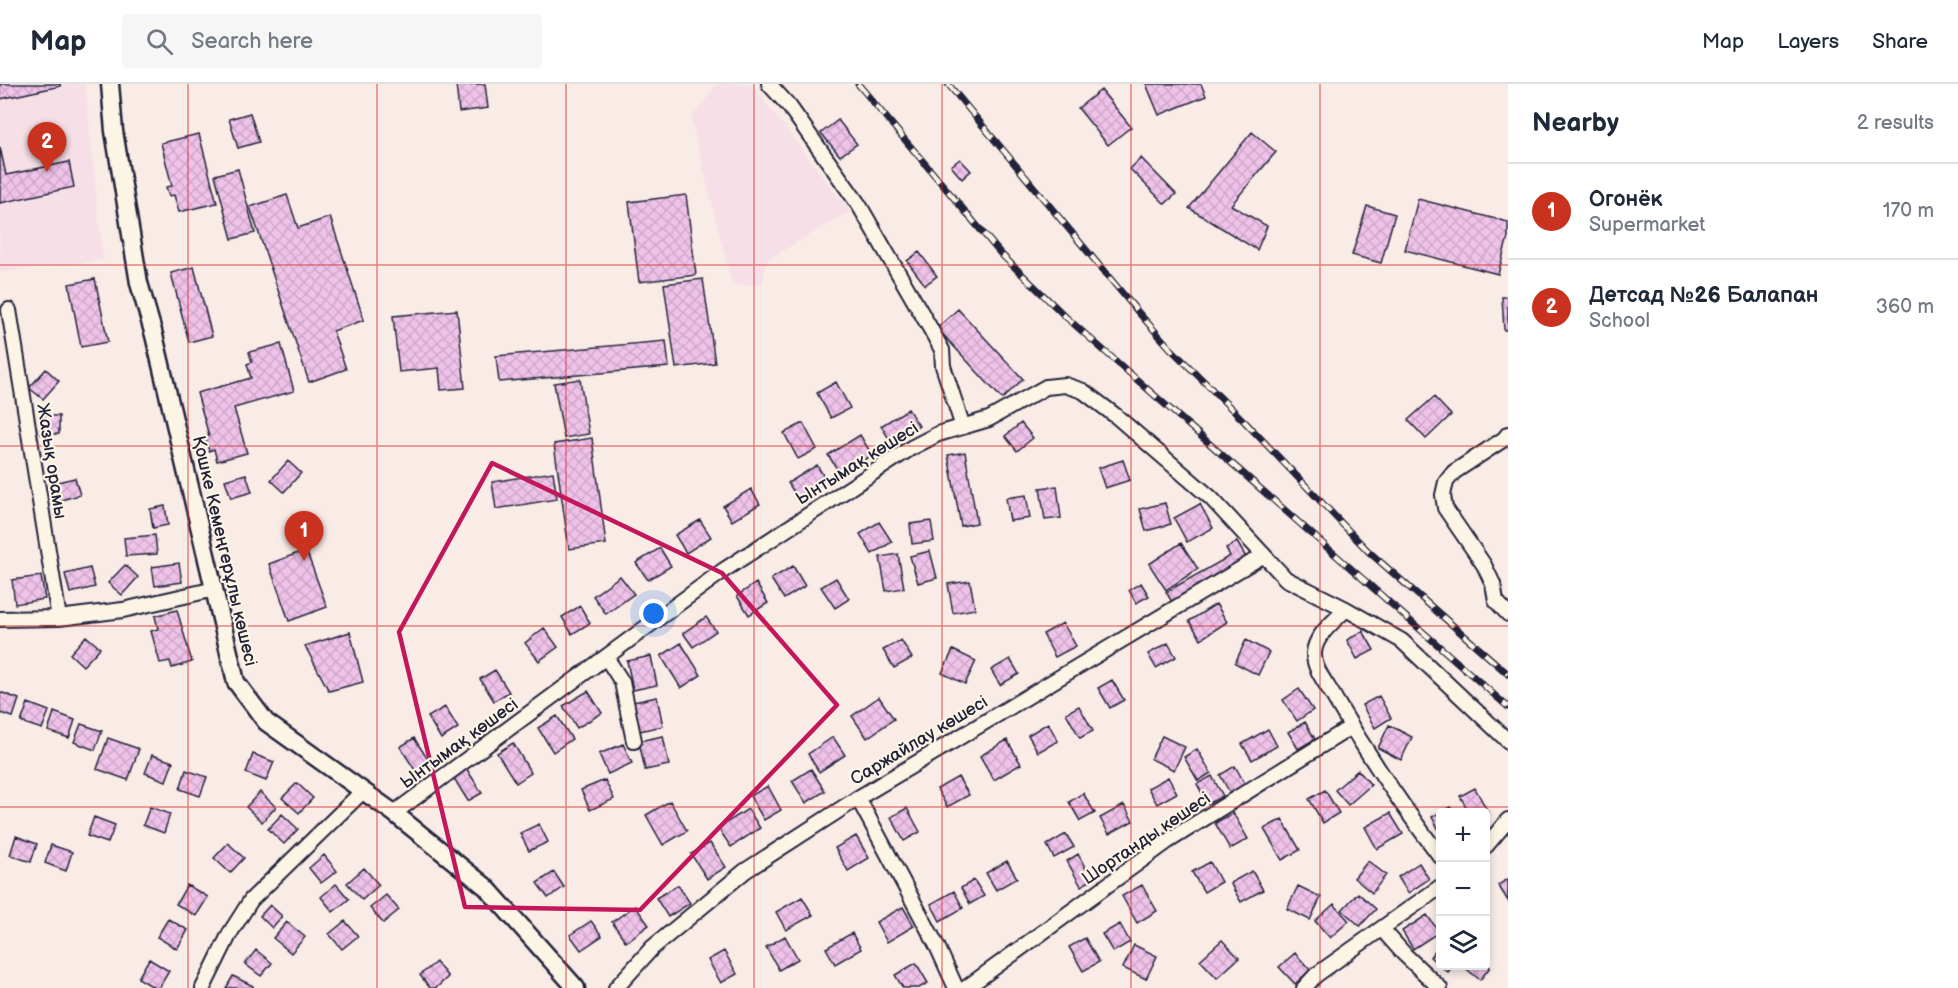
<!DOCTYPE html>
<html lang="en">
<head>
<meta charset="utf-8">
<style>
  :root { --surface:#fff; --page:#f6f6f7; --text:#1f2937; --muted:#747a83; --line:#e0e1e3; --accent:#c8321e }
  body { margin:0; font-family:"Balsamiq Sans",sans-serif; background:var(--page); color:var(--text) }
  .controls { position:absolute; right:18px; bottom:18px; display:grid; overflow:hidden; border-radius:6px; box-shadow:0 3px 9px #0003 }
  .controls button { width:54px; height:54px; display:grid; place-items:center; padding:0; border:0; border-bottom:2px solid var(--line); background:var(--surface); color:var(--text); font:30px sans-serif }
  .you { position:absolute; left:654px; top:530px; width:21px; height:21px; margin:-15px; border:4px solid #fff; border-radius:50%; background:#1a73e8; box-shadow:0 0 0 9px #1a73e833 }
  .badge { display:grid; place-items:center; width:39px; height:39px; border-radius:50%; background:var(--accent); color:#fff; font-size:20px; font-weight:700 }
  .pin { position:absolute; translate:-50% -50px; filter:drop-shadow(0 2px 3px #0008) }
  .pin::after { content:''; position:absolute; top:32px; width:21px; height:18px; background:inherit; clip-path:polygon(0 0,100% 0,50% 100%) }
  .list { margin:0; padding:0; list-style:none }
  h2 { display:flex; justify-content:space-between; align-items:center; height:78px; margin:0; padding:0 24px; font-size:26px }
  h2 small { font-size:20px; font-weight:400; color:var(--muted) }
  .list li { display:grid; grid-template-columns:39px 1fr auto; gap:18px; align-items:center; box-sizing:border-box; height:96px; padding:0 24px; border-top:2px solid var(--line) }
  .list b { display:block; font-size:22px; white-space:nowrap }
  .list p { margin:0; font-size:20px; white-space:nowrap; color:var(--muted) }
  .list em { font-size:20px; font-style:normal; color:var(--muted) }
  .icon { flex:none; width:33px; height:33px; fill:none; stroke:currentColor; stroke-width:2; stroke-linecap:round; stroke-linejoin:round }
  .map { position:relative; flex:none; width:1508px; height:904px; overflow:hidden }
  header { display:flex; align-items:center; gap:36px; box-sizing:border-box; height:84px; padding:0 30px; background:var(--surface); border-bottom:2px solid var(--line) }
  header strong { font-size:28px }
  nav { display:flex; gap:33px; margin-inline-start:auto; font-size:21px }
  .search { width:420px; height:54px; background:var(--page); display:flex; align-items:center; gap:15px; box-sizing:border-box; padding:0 21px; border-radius:6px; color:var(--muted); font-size:22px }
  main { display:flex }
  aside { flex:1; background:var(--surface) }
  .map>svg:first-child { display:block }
  .built { fill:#f6dfe7 }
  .building { fill:url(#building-cross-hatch); stroke:#22223b; stroke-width:1.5 }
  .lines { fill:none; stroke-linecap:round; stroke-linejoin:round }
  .minor-casing { stroke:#22223b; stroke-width:18 }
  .tertiary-casing { stroke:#22223b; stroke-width:21 }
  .minor { stroke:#fcf5e5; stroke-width:14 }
  .tertiary { stroke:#fcf5e5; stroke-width:16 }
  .rail-casing { stroke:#22223b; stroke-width:7 }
  .rail { stroke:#fcf5e5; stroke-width:4.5; stroke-dasharray:14; stroke-linecap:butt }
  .marked { fill:none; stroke:#c2185b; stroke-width:4.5; stroke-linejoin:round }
  .grid { fill:none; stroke:#d62828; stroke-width:1.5; stroke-opacity:0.55 }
  .labels { text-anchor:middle; stroke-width:4.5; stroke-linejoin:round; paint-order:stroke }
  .street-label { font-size:18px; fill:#22223b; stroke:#fcf5e5 }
</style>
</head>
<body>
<header>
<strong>Map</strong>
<div class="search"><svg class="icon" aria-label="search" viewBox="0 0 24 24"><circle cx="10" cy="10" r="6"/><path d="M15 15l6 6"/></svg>Search here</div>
<nav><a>Map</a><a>Layers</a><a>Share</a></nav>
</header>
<main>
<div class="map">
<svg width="1508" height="904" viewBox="0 0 1508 904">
  <defs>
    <pattern id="building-cross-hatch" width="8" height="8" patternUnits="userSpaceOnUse" patternTransform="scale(1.5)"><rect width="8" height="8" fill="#efc3e9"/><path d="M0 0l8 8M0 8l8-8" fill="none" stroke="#cda7c9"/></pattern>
  </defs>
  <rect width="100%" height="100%" fill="#f9ebe6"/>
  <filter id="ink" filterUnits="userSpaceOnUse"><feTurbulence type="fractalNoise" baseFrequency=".0167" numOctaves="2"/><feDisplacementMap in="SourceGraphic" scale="12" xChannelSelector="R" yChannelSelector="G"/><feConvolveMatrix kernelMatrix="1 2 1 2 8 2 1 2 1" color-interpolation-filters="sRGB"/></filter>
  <g filter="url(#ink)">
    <path class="built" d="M0 0H85L103 176 0 188Z
      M717 0H751L850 127 767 176 762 200 732 201 691 35Z"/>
    <path class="building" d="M0 0H60L61 2 0 15Z
      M456 0H485L488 24 459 28Z
      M1146 0H1201L1206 12 1159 31Z
      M1101 6 1131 43 1108 61 1078 24Z
      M250 29 259 58 238 64 229 35Z
      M838 36 857 60 840 72 821 49Z
      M1252 48 1276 68 1231 121 1267 142 1257 166 1189 124Z
      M199 50 217 119 179 128 174 111 169 112 166 103 172 102 161 59Z
      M0 63 6 91 69 78 74 103 0 119Z
      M1141 74 1176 110 1165 120 1130 85Z
      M960 75 971 87 962 95 951 82Z
      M238 85 255 149 232 155 215 91Z
      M287 111 298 144 330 133 364 236 333 247 346 285 309 298 250 123Z
      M686 111 696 191 639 198 629 118Z
      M1418 115 1508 138V153L1498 190 1405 166Z
      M1367 122 1395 130 1381 179 1352 171Z
      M919 168 937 192 925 201 907 177Z
      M194 183 212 252 189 258 171 189Z
      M95 195 108 258 81 263 69 200Z
      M703 195 715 279 676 284 664 200Z
      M1502 213H1508V246H1504Z
      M958 225 1023 295 1002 315 937 244Z
      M457 226 465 304 441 306 439 284 399 288 393 232Z
      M666 257 669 283 499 298 496 272Z
      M281 260 294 307 234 324 247 369 217 377 214 365 209 367 205 353 209 352 197 309 251 294 247 280 252 278 249 268Z
      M46 285 59 297 43 315 29 304Z
      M580 295 589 350 564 354 554 299Z
      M836 298 850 324 831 334 817 309Z
      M1434 313 1451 331 1426 355 1408 336Z
      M908 325 919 342 892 359 881 342Z
      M41 332H59V350H41Z
      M803 339 817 365 798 375 784 349Z
      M1021 339 1033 354 1017 367 1005 352Z
      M860 351 872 371 841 391 828 371Z
      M592 354 606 460 569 465 554 360Z
      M965 368 977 439 961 442 948 371Z
      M1123 376 1130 396 1105 404 1098 384Z
      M288 377 301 389 284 408 271 396Z
      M817 381 827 398 799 416 788 399Z
      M553 388 557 415 496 425 492 398Z
      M246 390 252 408 231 414 225 396Z
      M75 394 80 411 57 417 53 399Z
      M1057 402 1061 434 1045 436 1040 404Z
      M751 405 760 420 732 437 723 422Z
      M1026 411 1030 434 1010 437 1006 414Z
      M1165 419 1171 440 1146 447 1140 425Z
      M1200 420 1213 444 1187 458 1174 434Z
      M165 422 168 441 153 444 150 425Z
      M700 436 711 453 686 469 675 451Z
      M931 437 934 457 912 460 910 440Z
      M879 438 892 458 872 470 860 450Z
      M155 451 157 470 126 472 124 454Z
      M1237 458 1247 475 1172 518 1166 508 1230 472 1226 464Z
      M1181 459 1198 485 1166 506 1149 480Z
      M660 464 671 482 648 496 636 479Z
      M306 466 327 523 289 537 269 480Z
      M930 467 937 494 918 499 910 472Z
      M898 470 904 504 886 507 880 473Z
      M179 479 182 498 155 502 152 483Z
      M125 481 138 493 122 511 108 499Z
      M793 482 805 502 784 515 771 495Z
      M90 484 95 503 70 509 65 490Z
      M41 492 45 515 15 520 12 496Z
      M620 492 634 510 606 530 593 512Z
      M836 494 849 515 835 524 821 503Z
      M970 497 975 525 953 529 948 500Z
      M756 499 768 519 749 531 737 512Z
      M1141 499 1149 512 1136 519 1129 506Z
      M1216 520 1227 538 1201 555 1189 537Z
      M580 522 590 539 572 550 562 533Z
      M177 526 192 578 172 584 170 577 160 579 151 547 158 545 155 532Z
      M706 533 716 547 693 563 683 549Z
      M1063 539 1076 562 1055 573 1043 550Z
      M544 544 558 563 539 577 525 559Z
      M1363 547 1374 566 1357 575 1347 556Z
      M350 548 363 598 329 607 305 562Z
      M86 552 100 564 83 582 70 570Z
      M901 556 912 574 894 584 883 566Z
      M1246 556 1269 568 1258 591 1235 579Z
      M681 559 701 591 681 604 661 572Z
      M1168 559 1176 573 1156 584 1148 570Z
      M953 566 976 577 965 600 942 589Z
      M651 572 657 601 633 606 627 577Z
      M1010 575 1019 590 1000 601 991 586Z
      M495 586 509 608 494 617 480 595Z
      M1112 596 1124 616 1110 624 1098 604Z
      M1299 605 1313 626 1297 637 1283 616Z
      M588 607 602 629 577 644 563 622Z
      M0 608 19 615 13 633 0 629Z
      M1379 612 1391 634 1375 644 1362 621Z
      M657 613 663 642 639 647 633 618Z
      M879 613 894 635 867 654 852 632Z
      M28 619 49 627 42 645 21 638Z
      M1079 622 1093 647 1080 654 1066 629Z
      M445 623 458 644 441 655 428 633Z
      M54 628 75 636 69 654 48 647Z
      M557 632 572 655 553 668 538 644Z
      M1305 638 1315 655 1298 665 1288 648Z
      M1048 639 1058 657 1038 668 1028 651Z
      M81 640 102 647 95 666 74 658Z
      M1389 641 1412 653 1401 676 1378 664Z
      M1268 645 1277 662 1252 676 1242 660Z
      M663 652 669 681 645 686 639 657Z
      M1162 652 1185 663 1174 686 1151 675Z
      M833 653 845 671 819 688 808 670Z
      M108 654 139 665 128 696 97 685Z
      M414 654 431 680 417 689 400 663Z
      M1007 656 1021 680 994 696 980 672Z
      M513 659 531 689 516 699 497 669Z
      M623 660 632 679 608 690 599 670Z
      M1197 665 1211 689 1198 697 1184 673Z
      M253 670 274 678 266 697 246 689Z
      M152 671 173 678 166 697 145 689Z
      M1235 682 1245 700 1230 709 1220 691Z
      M466 684 482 709 468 717 453 693Z
      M811 685 825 707 806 719 792 697Z
      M186 686 207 693 200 712 180 705Z
      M1358 686 1371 701 1348 721 1335 706Z
      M1212 692 1223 712 1208 720 1197 700Z
      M958 693 969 711 947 723 937 705Z
      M1168 693 1177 709 1157 720 1148 704Z
      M605 696 614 715 590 726 581 706Z
      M297 699 313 714 299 729 282 714Z
      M768 702 781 726 764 736 750 712Z
      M1475 704 1489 730 1486 732V728H1469L1460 712Z
      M1325 706 1339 729 1323 739 1309 715Z
      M260 708 276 723 262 738 246 723Z
      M1083 709 1095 729 1080 737 1069 718Z
      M670 717 687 747 663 761 646 731Z
      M1124 721 1133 737 1109 750 1100 734Z
      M150 723 170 730 164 749 143 741Z
      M1450 723 1454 728H1440V748L1432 733Z
      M907 724 920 748 904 757 891 733Z
      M748 725 760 744 731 763 718 744Z
      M1233 729 1248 755 1230 765 1215 739Z
      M1390 729 1403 750 1377 765 1365 743Z
      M282 730 298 745 284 760 268 745Z
      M94 733 115 741 108 759 87 752Z
      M1282 735 1300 766 1282 776 1264 745Z
      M539 740 548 758 529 767 520 749Z
      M1066 750 1074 763 1054 774 1047 761Z
      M16 752 37 760 31 778 10 771Z
      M856 752 869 774 848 787 835 764Z
      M228 759 244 774 230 789 214 774Z
      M710 759 726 783 707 795 691 770Z
      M51 761 72 768 66 787 45 779Z
      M1078 770 1092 796 1081 802 1067 777Z
      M324 771 337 787 321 799 309 784Z
      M1007 777 1017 794 996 806 986 789Z
      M1368 777 1386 791 1372 809 1354 794Z
      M1210 778 1221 798 1204 808 1192 788Z
      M1419 779 1429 795 1408 809 1398 793Z
      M364 784 379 801 362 816 347 799Z
      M1252 787 1263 806 1241 818 1230 799Z
      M554 788 564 803 548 814 537 799Z
      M1508 795V817L1498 801Z
      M974 796 984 812 970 820 961 804Z
      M336 800 349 815 333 828 321 813Z
      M187 801 208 813 196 832 176 820Z
      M678 801 690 819 668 833 656 814Z
      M1142 801 1157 827 1137 839 1122 812Z
      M1298 802 1321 813 1310 836 1287 825Z
      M954 807 963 824 940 837 931 820Z
      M1358 809 1376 825 1360 842 1342 826Z
      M386 811 399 826 383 839 370 824Z
      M802 813 813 831 786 846 776 828Z
      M1334 820 1349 837 1330 854 1315 837Z
      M270 821 282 832 272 844 260 832Z
      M635 822 649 841 626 858 612 838Z
      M903 823 914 842 887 858 876 838Z
      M1427 831 1439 848 1413 865 1402 847Z
      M168 835 188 846 177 865 157 853Z
      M345 837 358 852 342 865 329 850Z
      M591 837 602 852 581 866 570 851Z
      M287 838 305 853 291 869 273 854Z
      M1120 840 1130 858 1113 868 1102 850Z
      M852 849 861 865 835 880 826 864Z
      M785 852 798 875 779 886 766 863Z
      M1085 854 1099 878 1083 887 1069 863Z
      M1222 856 1239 874 1217 894 1200 876Z
      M1440 860V882H1453L1448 888 1430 873Z
      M1134 861 1157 872 1146 895 1123 884Z
      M256 866 272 879 261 892 245 880Z
      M724 867 737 890 721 899 708 876Z
      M1295 869 1310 886 1295 900 1279 883Z
      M149 875 169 887 159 904H155L138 894Z
      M436 878 448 893 436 904H430L420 891Z
      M916 879 928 899 919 904H903L895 891Z
      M1486 879 1490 883 1480 896 1463 882H1486Z
      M233 892 253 902V904H226Z"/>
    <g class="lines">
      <defs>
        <path id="minor" d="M769 0 789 22 859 121 930 244 942 266 943 282 963 343
          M9 226 59 534
          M1508 350 1504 355 1454 388 1446 398 1443 411 1445 424 1484 481 1493 500 1496 517 1508 530
          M1346 525 1402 557 1508 657
          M0 535 59 534 123 526 215 505
          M606 573 622 598 634 657
          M858 714 937 862 956 904
          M394 729 724 486 911 364 938 350 989 335 1046 303 1065 301 1083 307 1116 332 1211 414 1286 495 1346 525C1335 537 1315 551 1314 569 1313 585 1328 601 1335 615 1367 670 1402 722 1440 772
          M1486 762 1508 736
          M1382 845 1405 871 1440 904
          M203 904 230 849 251 816 363 707
          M616 904 652 864 745 787 858 714 1264 471
          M966 904 1168 757 1351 643
          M1304 904 1316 891 1440 803"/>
        <path id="tertiary" d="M110 0 114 47 139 199 154 251 236 598 266 638 394 729 486 803 576 904"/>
      </defs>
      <use href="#minor" class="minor-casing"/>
      <use href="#tertiary" class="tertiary-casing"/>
      <use href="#minor" class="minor"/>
      <use href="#tertiary" class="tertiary"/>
      <defs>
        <path id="rail" d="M858 0 1000 169 1067 234 1508 623
          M948 0 1138 228 1170 264 1245 338 1368 467 1508 590"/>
      </defs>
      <use href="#rail" class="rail-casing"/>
      <use href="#rail" class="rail"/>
    </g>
  </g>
  <path class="marked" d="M492 379 722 489 837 621 640 826 465 823 399 548Z"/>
  <path class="grid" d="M188 0V904M377 0V904M566 0V904M754 0V904M942 0V904M1131 0V904M1320 0V904M0 181H1508M0 362H1508M0 542H1508M0 723H1508"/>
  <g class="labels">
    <g class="street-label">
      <text transform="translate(52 377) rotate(81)" y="6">Жазық орамы</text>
      <text transform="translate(857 379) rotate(-32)" y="6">Ынтымақ көшесі</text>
      <text transform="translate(225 467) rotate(77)" y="6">Қошке Кемеңгерұлы көшесі</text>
      <text transform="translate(919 656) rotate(-31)" y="6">Саржайлау көшесі</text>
      <text transform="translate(459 659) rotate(-36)" y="6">Ынтымақ көшесі</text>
      <text transform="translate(1146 754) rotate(-34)" y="6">Шортанды көшесі</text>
    </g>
  </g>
</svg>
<div class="controls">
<button>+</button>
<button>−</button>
<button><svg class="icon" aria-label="layers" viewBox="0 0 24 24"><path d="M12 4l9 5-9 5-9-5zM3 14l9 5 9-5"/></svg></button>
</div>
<div class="you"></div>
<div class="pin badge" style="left:304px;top:477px">1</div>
<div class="pin badge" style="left:47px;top:88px">2</div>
</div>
<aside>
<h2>Nearby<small>2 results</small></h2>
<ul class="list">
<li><span class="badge">1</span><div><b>Огонёк</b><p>Supermarket</p></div><em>170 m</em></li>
<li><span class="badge">2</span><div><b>Детсад №26 Балапан</b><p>School</p></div><em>360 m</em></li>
</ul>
</aside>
</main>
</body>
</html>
